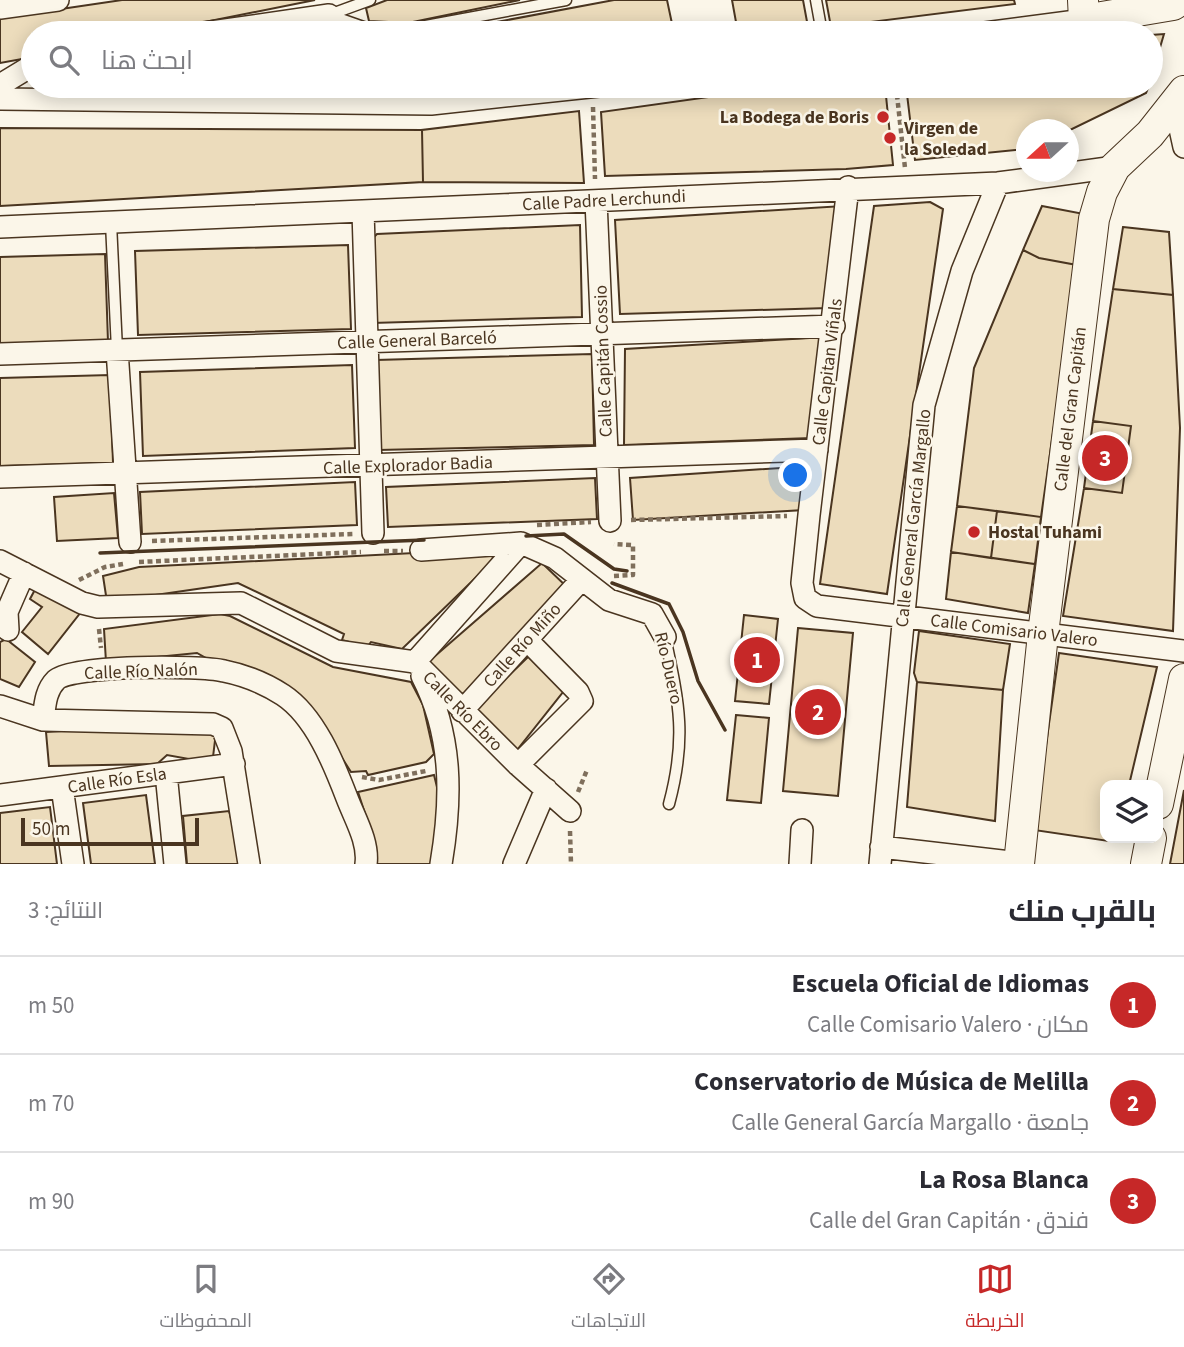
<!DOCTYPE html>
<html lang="ar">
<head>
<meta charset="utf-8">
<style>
  :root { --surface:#fff; --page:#f7f7f7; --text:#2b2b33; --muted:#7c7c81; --line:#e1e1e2; --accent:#c62828 }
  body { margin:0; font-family:"Source Sans 3",Cairo,sans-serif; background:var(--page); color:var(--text); direction:rtl }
  .controls { position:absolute; right:21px; bottom:21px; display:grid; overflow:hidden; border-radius:14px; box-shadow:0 4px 18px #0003 }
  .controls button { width:63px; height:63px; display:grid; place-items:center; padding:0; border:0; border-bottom:2px solid var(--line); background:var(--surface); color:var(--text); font:35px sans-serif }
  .compass { position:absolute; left:1016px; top:119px; width:63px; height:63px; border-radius:50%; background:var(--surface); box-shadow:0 4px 18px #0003; rotate:249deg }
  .scale { position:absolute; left:21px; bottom:18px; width:178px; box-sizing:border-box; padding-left:7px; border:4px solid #4a3520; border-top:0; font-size:19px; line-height:24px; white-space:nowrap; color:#4a3520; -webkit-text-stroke:5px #fbf6e9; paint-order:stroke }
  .you { position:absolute; left:796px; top:476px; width:24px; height:24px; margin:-18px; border:5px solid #fff; border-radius:50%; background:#1a73e8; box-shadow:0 0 0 10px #1a73e833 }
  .badge { display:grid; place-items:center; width:46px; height:46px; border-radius:50%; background:var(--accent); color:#fff; font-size:23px; font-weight:700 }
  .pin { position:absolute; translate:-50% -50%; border:4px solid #fff; box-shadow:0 2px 7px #0006 }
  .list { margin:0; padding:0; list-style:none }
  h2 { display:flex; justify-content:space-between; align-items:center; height:91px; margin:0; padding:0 28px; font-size:30px }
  h2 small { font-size:23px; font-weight:400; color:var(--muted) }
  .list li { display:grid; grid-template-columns:46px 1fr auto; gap:21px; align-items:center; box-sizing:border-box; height:98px; padding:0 28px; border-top:2px solid var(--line) }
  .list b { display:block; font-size:26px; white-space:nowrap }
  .list p { margin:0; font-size:23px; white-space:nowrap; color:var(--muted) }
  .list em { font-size:23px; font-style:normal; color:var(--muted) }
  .icon { flex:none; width:38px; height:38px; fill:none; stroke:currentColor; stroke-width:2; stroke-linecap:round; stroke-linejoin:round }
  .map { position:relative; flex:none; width:1184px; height:864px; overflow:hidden; direction:ltr }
  .search { position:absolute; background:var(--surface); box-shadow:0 4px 18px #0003; left:21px; right:21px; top:21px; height:77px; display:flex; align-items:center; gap:18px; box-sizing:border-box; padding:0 24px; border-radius:38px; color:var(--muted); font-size:26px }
  .sheet { height:385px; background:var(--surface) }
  nav { display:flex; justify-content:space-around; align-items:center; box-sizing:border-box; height:98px; border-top:2px solid var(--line); background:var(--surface); font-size:19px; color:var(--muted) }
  nav a { display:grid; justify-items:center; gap:4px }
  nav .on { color:var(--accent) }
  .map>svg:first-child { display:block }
  .building { fill:#ecdcbc; stroke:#4a3520; stroke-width:2 }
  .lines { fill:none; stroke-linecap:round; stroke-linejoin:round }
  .lane-casing { stroke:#4a3520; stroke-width:13 }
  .street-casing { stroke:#4a3520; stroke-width:24 }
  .secondary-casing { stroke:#4a3520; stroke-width:32 }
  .path { stroke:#7f6f5c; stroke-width:4.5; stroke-dasharray:5 3.5; stroke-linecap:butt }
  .lane { stroke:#fbf6e9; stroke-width:10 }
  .street { stroke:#fbf6e9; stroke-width:21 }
  .secondary { stroke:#fbf6e9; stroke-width:30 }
  .wall { stroke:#4a3520; stroke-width:3.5 }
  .poi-dot { fill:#c62828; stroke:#fbf6e9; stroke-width:2.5 }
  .labels { text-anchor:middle; stroke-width:5; stroke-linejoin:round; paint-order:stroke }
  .poi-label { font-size:18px; font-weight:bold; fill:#4a3520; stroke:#fbf6e9; text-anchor:start }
  .street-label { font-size:18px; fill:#4a3520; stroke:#fbf6e9 }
</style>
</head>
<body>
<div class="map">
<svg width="1184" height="864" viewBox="0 0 1184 864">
  <rect width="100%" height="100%" fill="#fbf6e9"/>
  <path class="building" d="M122 0H315L150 33H33V57L0 63V18Z
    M387 0H520L408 23 369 21 366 8Z
    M614 0H667L674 33H438Z
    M732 0H803L808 27 768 33H738Z
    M826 0H1014L1015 4 831 27Z
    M1164 34 1151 78V35Z
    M309 86H446L312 91Z
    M787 86H885L893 165 846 169 605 176 601 112Z
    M906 86H1149L1146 93 1068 131 1026 130V149L915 160Z
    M579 111 584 183 423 182 422 130Z
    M0 128 422 130 423 182 0 206Z
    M930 202 943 209 887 594 820 584 874 206Z
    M843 206 828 308 620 314 615 220Z
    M1042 206 1084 214 1077 265 1039 258 1023 250Z
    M580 225 582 317 372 323 369 242 377 234Z
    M1123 227 1169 232 1173 295 1113 289Z
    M348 245 351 329 138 335 135 251Z
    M1023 250 1039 258 1077 265 1041 517 957 506 974 368Z
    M105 254 108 342 0 345V257Z
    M1113 289 1173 295 1180 428 1173 631 1063 616 1084 488 1122 493 1131 426 1093 421Z
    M827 337 812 438 624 445 625 349Z
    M592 354 594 445 378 450 376 360Z
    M352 365 355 448 143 456 140 372Z
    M110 375 113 463 0 466V378Z
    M1093 421 1131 426 1122 493 1084 488Z
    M811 466 804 510 633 520 630 478Z
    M595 478 597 519 388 527 386 487Z
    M355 482 357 525 142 534 140 492Z
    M114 493 118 538 57 541 54 497Z
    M957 506 997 511 991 558 951 552Z
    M997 511 1041 517 1035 564 991 558Z
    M492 549 493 561 402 649 371 642 367 647 342 640 344 634 238 583 107 602 103 576 139 567Z
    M951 552 1035 564 1028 613 946 599Z
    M542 563 569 589 460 699 427 663Z
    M38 584 81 612 48 654 22 632 42 607 30 599Z
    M220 614 230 616 333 667 411 682 423 705 434 754 426 762 368 775 366 771 351 772 319 722 197 653 106 662 104 629Z
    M744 615 778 619 769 704 735 701Z
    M798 628 853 633 838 796 783 791Z
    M919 631 1010 644 1003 690 917 682 914 673Z
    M6 639 35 662 19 687 0 679V642Z
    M1059 653 1157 667 1129 785H1105V838H1116L1115 842 1034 830Z
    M529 656 563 692 517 750 474 709Z
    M917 682 1003 690 995 821 907 807Z
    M736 715 769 718 761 803 727 800Z
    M122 727 216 732 213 757 200 761 167 755 157 764 49 766 46 732Z
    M434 775 443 811 437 864H374L371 832 358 792Z
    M1184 790V864H1170Z
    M146 795 155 864H91L83 803Z
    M50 807 57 864H0V813Z
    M229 811 243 864H187L183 816Z"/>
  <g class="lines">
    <defs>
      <path id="lane" d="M816 0 822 33
        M329 15 369 29 404 30 566 0
        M329 15 370 0
        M111 223 117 350
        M665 637C679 703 687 737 669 804"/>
      <path id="street" d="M0 8 58 0
        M204 33 329 15
        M985 33 1084 20
        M0 85 33 65
        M0 99 431 104 599 86
        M1175 106 1184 147
        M848 187 809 515 802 583 805 598 817 606 1184 651
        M596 201 610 521
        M363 211 373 533
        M0 227 998 183 1115 167
        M117 350 130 542
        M0 354 834 326
        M0 477 817 450
        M421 550 521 543 555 558 609 600 652 614 665 637
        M0 561 82 603 98 607 241 603 336 651 415 662 518 765 570 811
        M8 630 7 612 24 573
        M415 662 521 543
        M422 676C453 736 452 799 441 864
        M0 706 43 720 213 724 222 728 231 751 249 864
        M462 711 582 579
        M43 720C45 706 45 691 56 680 71 665 200 665 224 671 244 675 266 684 283 695 315 716 334 764 347 798 355 819 369 842 366 864
        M518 765 582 701 578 692 527 640
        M166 773 175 864
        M62 787 73 864
        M0 795 234 764
        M881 847 1019 863
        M514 864 546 789
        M800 864 802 830
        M880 864 924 405 962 271 998 183"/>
      <path id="secondary" d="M1083 0 1084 20 1173 5 1181 0
        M1158 804 1184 679
        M1019 864 1043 634 1094 219 1102 192 1115 167 1150 134 1184 91
        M1146 864 1151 838"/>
    </defs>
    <use href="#lane" class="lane-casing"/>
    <use href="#street" class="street-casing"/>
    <use href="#secondary" class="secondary-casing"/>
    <path class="path" d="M896 86 905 168
      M593 107 595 179
      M631 520 787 516
      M537 525 591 522
      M152 541 353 534
      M384 551H403
      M139 562 361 552
      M614 576 633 575V545L614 544
      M79 580 105 567 123 564
      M99 629 101 648
      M362 777 379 780 426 771
      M578 792 587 770
      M570 831 571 864"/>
    <use href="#lane" class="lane"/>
    <use href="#street" class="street"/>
    <use href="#secondary" class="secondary"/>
    <path class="wall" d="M526 536 564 534 614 569 627 571
      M100 553 424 540
      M612 583 669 604 683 632 698 681 725 730"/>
  </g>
  <g class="poi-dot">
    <circle cx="883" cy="117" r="7"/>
    <circle cx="890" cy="138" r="7"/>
    <circle cx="974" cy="532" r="7"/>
  </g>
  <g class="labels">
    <g class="poi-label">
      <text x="869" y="123" text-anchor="end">La Bodega de Boris</text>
      <text x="904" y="134">Virgen de<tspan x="904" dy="21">la Soledad</tspan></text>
      <text x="988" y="538">Hostal Tuhami</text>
    </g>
    <g class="street-label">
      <text transform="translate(604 200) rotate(-3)" y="6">Calle Padre Lerchundi</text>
      <text transform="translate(417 340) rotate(-2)" y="6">Calle General Barceló</text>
      <text transform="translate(603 361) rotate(-92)" y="6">Calle Capitán Cossio</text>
      <text transform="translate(827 372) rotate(-83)" y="6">Calle Capitan Viñals</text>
      <text transform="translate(1070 409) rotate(-83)" y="6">Calle del Gran Capitán</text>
      <text transform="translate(408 465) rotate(-2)" y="6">Calle Explorador Badia</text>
      <text transform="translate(913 518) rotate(-84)" y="6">Calle General García Margallo</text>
      <text transform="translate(1014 630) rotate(7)" y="6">Calle Comisario Valero</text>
      <text transform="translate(522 645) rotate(-48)" y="6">Calle Río Miño</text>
      <text transform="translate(669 668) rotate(77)" y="6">Río Duero</text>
      <text transform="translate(141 671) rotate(-2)" y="6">Calle Río Nalón</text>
      <text transform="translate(463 711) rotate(45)" y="6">Calle Río Ebro</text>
      <text transform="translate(117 780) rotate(-8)" y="6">Calle Río Esla</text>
    </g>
  </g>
</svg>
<div class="controls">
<button><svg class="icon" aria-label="layers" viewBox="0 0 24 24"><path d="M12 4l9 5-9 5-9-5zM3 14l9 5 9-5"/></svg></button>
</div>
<svg class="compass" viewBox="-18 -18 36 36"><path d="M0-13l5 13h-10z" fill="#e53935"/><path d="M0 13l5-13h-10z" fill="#7c7c81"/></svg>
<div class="scale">50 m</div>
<div class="you"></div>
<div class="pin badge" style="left:757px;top:660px">1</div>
<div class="pin badge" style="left:818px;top:712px">2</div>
<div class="pin badge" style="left:1105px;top:458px">3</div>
<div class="search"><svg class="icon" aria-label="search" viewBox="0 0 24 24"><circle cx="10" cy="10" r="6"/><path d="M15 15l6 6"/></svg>ابحث هنا</div>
</div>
<section class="sheet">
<h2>بالقرب منك<small>النتائج: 3</small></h2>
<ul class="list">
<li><span class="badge">1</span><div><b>Escuela Oficial de Idiomas</b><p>مكان · Calle Comisario Valero</p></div><em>50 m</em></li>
<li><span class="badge">2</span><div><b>Conservatorio de Música de Melilla</b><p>جامعة · Calle General García Margallo</p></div><em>70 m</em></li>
<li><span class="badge">3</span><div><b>La Rosa Blanca</b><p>فندق · Calle del Gran Capitán</p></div><em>90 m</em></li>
</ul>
</section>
<nav>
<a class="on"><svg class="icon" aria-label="map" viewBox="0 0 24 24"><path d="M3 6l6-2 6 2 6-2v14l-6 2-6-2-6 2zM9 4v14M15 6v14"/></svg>الخريطة</a>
<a><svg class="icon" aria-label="directions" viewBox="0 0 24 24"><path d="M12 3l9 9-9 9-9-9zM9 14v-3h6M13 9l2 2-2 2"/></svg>الاتجاهات</a>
<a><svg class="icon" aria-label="saved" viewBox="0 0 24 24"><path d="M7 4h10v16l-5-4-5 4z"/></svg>المحفوظات</a>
</nav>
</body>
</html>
